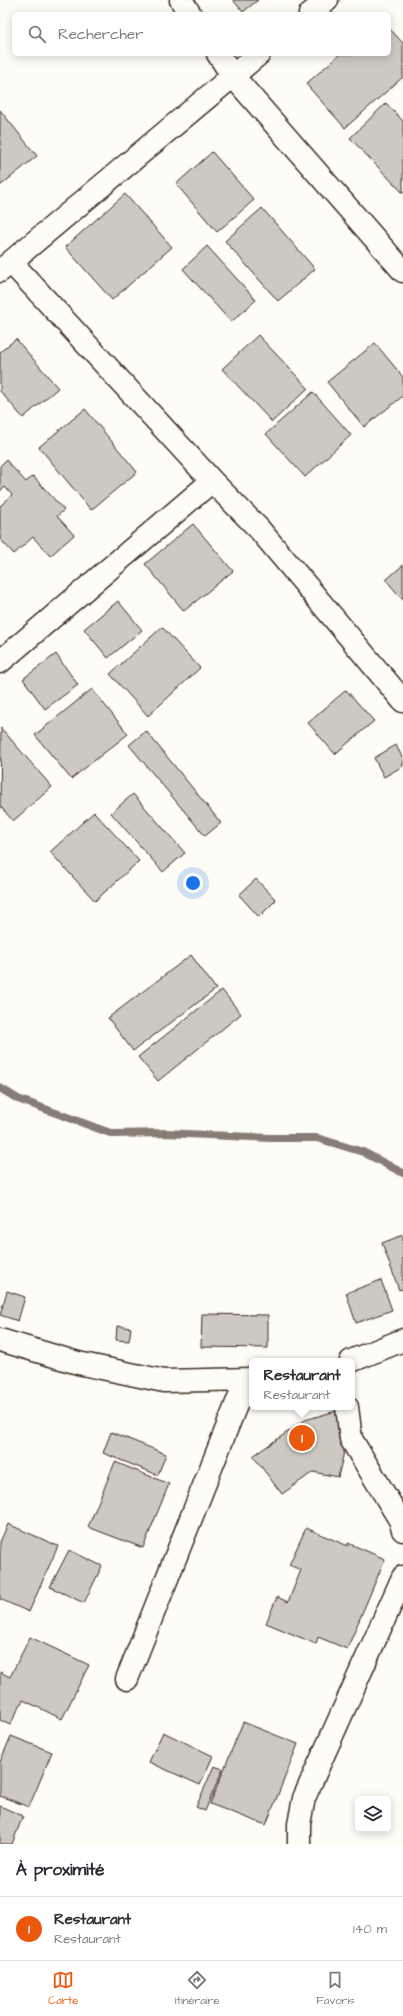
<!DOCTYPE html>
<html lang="fr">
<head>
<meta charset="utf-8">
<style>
  :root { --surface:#fff; --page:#f7f7f7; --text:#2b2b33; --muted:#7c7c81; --line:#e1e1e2; --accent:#ea580c }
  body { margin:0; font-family:"Architects Daughter",sans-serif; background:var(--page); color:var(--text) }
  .controls { position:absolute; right:12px; bottom:12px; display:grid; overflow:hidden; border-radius:6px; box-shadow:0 2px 10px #0003 }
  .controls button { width:36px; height:36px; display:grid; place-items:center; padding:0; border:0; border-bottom:1px solid var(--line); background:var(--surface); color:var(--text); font:20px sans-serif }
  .you { position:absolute; left:193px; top:883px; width:14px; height:14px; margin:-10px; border:3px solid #fff; border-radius:50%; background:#1a73e8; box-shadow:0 0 0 6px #1a73e833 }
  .badge { display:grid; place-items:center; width:26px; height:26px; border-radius:50%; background:var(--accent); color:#fff; font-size:13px; font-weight:700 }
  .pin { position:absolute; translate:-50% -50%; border:2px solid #fff; box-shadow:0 1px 4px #0006 }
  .popup { position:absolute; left:249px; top:1358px; width:106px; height:52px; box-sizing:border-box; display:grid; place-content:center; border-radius:6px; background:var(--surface); filter:drop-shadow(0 1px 3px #0005); font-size:13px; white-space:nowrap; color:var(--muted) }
  .popup b { font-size:15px; color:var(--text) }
  .popup::after { content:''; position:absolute; left:50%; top:100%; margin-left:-8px; border:8px solid transparent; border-top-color:var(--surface) }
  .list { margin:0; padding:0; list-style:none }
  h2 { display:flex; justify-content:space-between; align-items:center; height:52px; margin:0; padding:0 16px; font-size:17px }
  h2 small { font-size:13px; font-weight:400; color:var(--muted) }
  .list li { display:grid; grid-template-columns:26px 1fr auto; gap:12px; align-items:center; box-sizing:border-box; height:64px; padding:0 16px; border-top:1px solid var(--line) }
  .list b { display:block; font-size:15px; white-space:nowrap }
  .list p { margin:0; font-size:13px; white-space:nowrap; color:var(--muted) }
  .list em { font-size:13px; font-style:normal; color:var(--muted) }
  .icon { flex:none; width:22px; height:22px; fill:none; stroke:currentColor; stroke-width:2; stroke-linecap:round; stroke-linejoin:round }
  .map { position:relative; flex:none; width:403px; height:1844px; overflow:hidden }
  .search { position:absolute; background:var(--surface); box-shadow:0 2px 10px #0003; left:12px; right:12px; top:12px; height:44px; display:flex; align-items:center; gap:10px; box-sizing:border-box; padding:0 14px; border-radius:6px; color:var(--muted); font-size:15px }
  .sheet { height:116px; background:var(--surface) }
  nav { display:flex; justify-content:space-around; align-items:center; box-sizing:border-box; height:56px; border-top:1px solid var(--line); background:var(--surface); font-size:11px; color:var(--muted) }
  nav a { display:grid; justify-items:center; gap:2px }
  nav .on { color:var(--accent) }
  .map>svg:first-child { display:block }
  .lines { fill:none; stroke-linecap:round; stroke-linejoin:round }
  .stream { stroke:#887d74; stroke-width:8 }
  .building { fill:#cdc8c2; stroke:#3b2a1e }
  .street-casing { stroke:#3b2a1e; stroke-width:25 }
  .secondary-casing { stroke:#3b2a1e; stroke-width:25 }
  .street { stroke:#fdfcf7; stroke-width:22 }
  .secondary { stroke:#fdfcf7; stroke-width:22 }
</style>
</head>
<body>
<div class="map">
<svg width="403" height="1844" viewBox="0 0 403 1844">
  <rect width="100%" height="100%" fill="#fdfcf7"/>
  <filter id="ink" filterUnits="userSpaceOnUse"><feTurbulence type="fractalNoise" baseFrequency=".025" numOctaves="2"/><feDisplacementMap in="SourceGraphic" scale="8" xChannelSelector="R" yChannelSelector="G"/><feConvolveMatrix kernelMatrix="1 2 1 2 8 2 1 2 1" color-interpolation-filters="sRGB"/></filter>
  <g filter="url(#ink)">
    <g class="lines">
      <path class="stream" d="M0 1088 18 1099 113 1134 166 1133 270 1138H317L363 1152 403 1173"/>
    </g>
    <path class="building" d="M233 0H258L243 12Z
      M389 28 403 43V77L345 128 306 84 340 54H389Z
      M386 103 403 121V193L350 138Z
      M0 110 37 156 0 186Z
      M212 152 254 200 217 232 176 184Z
      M125 194 172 247 112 300 65 247Z
      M262 208 315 269 278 301 225 241Z
      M207 246 256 300 231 322 183 269Z
      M258 335 308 388 272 422 222 369Z
      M16 339 58 388 23 418 0 391V352Z
      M375 343 403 377V396L364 427 327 382Z
      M313 392 351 435 305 477 266 434Z
      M85 409 137 472 91 510 39 447Z
      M6 460 26 482 33 476 64 510 57 516 74 535 50 556 33 537 14 554 0 539V506L12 495 5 487 0 491V466Z
      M193 524 233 571 184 611 145 564Z
      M403 565V600L386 580Z
      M118 601 142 630 108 658 84 629Z
      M162 627 200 668 148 716 110 674Z
      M56 654 78 685 45 709 23 679Z
      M92 689 128 734 71 779 35 735Z
      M346 690 374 721 335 754 308 723Z
      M1 728 52 787 13 821 0 806Z
      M146 731 221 823 205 836 129 745Z
      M396 745 403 759V766L384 777 374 758Z
      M133 794 185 853 163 872 111 813Z
      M94 812 139 861 95 901 50 852Z
      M256 879 276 900 259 917 239 895Z
      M191 955 216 989 133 1051 108 1018Z
      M222 990 241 1014 158 1081 138 1057Z
      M403 1235V1289L399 1290 382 1243Z
      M381 1280 392 1310 356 1323 346 1293Z
      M7 1291 25 1297 18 1321 0 1315Z
      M202 1314 268 1315V1348L201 1347Z
      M117 1326 131 1328 129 1341 116 1340Z
      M346 1408 345 1448 338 1477 313 1472 282 1494 253 1456 305 1420Z
      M111 1432 166 1454 158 1475 103 1453Z
      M115 1462 169 1484 143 1548 88 1527Z
      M8 1524 58 1546 29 1612 0 1599V1542Z
      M306 1528 348 1546V1543L385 1559 347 1649 318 1637 316 1644 266 1623 277 1597 288 1602 301 1570 289 1565Z
      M69 1550 102 1566 84 1603 50 1587Z
      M30 1637 89 1665 62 1719 23 1700 10 1725 0 1720V1672L10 1677Z
      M243 1722 298 1744 266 1825 210 1804Z
      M163 1732 213 1756 200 1785 149 1762Z
      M11 1736 52 1752 29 1807 0 1796V1762Z
      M214 1766 223 1769 205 1811 196 1807Z
      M0 1806 23 1816 12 1844H0Z"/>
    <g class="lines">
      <defs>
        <path id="street" d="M181 0 190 14
          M310 14 327 0
          M218 54 232 75 403 271
          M11 262 212 481 259 529 403 701
          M0 271 259 54
          M0 662 212 481
          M347 1407 351 1439 400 1520 403 1530
          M127 1679 246 1380
          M299 1844V1824L304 1798 403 1577"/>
        <path id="secondary" d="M0 1340 78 1363 164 1381 252 1379
          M351 1361 403 1340"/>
      </defs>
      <use href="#street" class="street-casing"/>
      <use href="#secondary" class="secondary-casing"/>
      <use href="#street" class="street"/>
      <use href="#secondary" class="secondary"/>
    </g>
  </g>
</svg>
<div class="controls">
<button><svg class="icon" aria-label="layers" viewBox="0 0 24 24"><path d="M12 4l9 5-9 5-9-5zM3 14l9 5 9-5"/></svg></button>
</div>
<div class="you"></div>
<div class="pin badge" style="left:302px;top:1438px">1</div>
<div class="popup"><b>Restaurant</b>Restaurant</div>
<div class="search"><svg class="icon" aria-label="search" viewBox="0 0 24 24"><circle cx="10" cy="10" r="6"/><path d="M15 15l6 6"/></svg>Rechercher</div>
</div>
<section class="sheet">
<h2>À proximité<small></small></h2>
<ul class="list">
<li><span class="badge">1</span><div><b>Restaurant</b><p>Restaurant</p></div><em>140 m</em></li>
</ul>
</section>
<nav>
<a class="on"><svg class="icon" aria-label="map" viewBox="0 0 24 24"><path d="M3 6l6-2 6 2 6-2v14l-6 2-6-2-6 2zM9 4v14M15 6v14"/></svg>Carte</a>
<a><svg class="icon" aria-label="directions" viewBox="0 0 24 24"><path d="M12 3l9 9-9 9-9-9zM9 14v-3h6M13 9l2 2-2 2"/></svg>Itinéraire</a>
<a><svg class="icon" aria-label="saved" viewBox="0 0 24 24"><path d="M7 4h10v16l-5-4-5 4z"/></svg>Favoris</a>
</nav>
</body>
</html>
